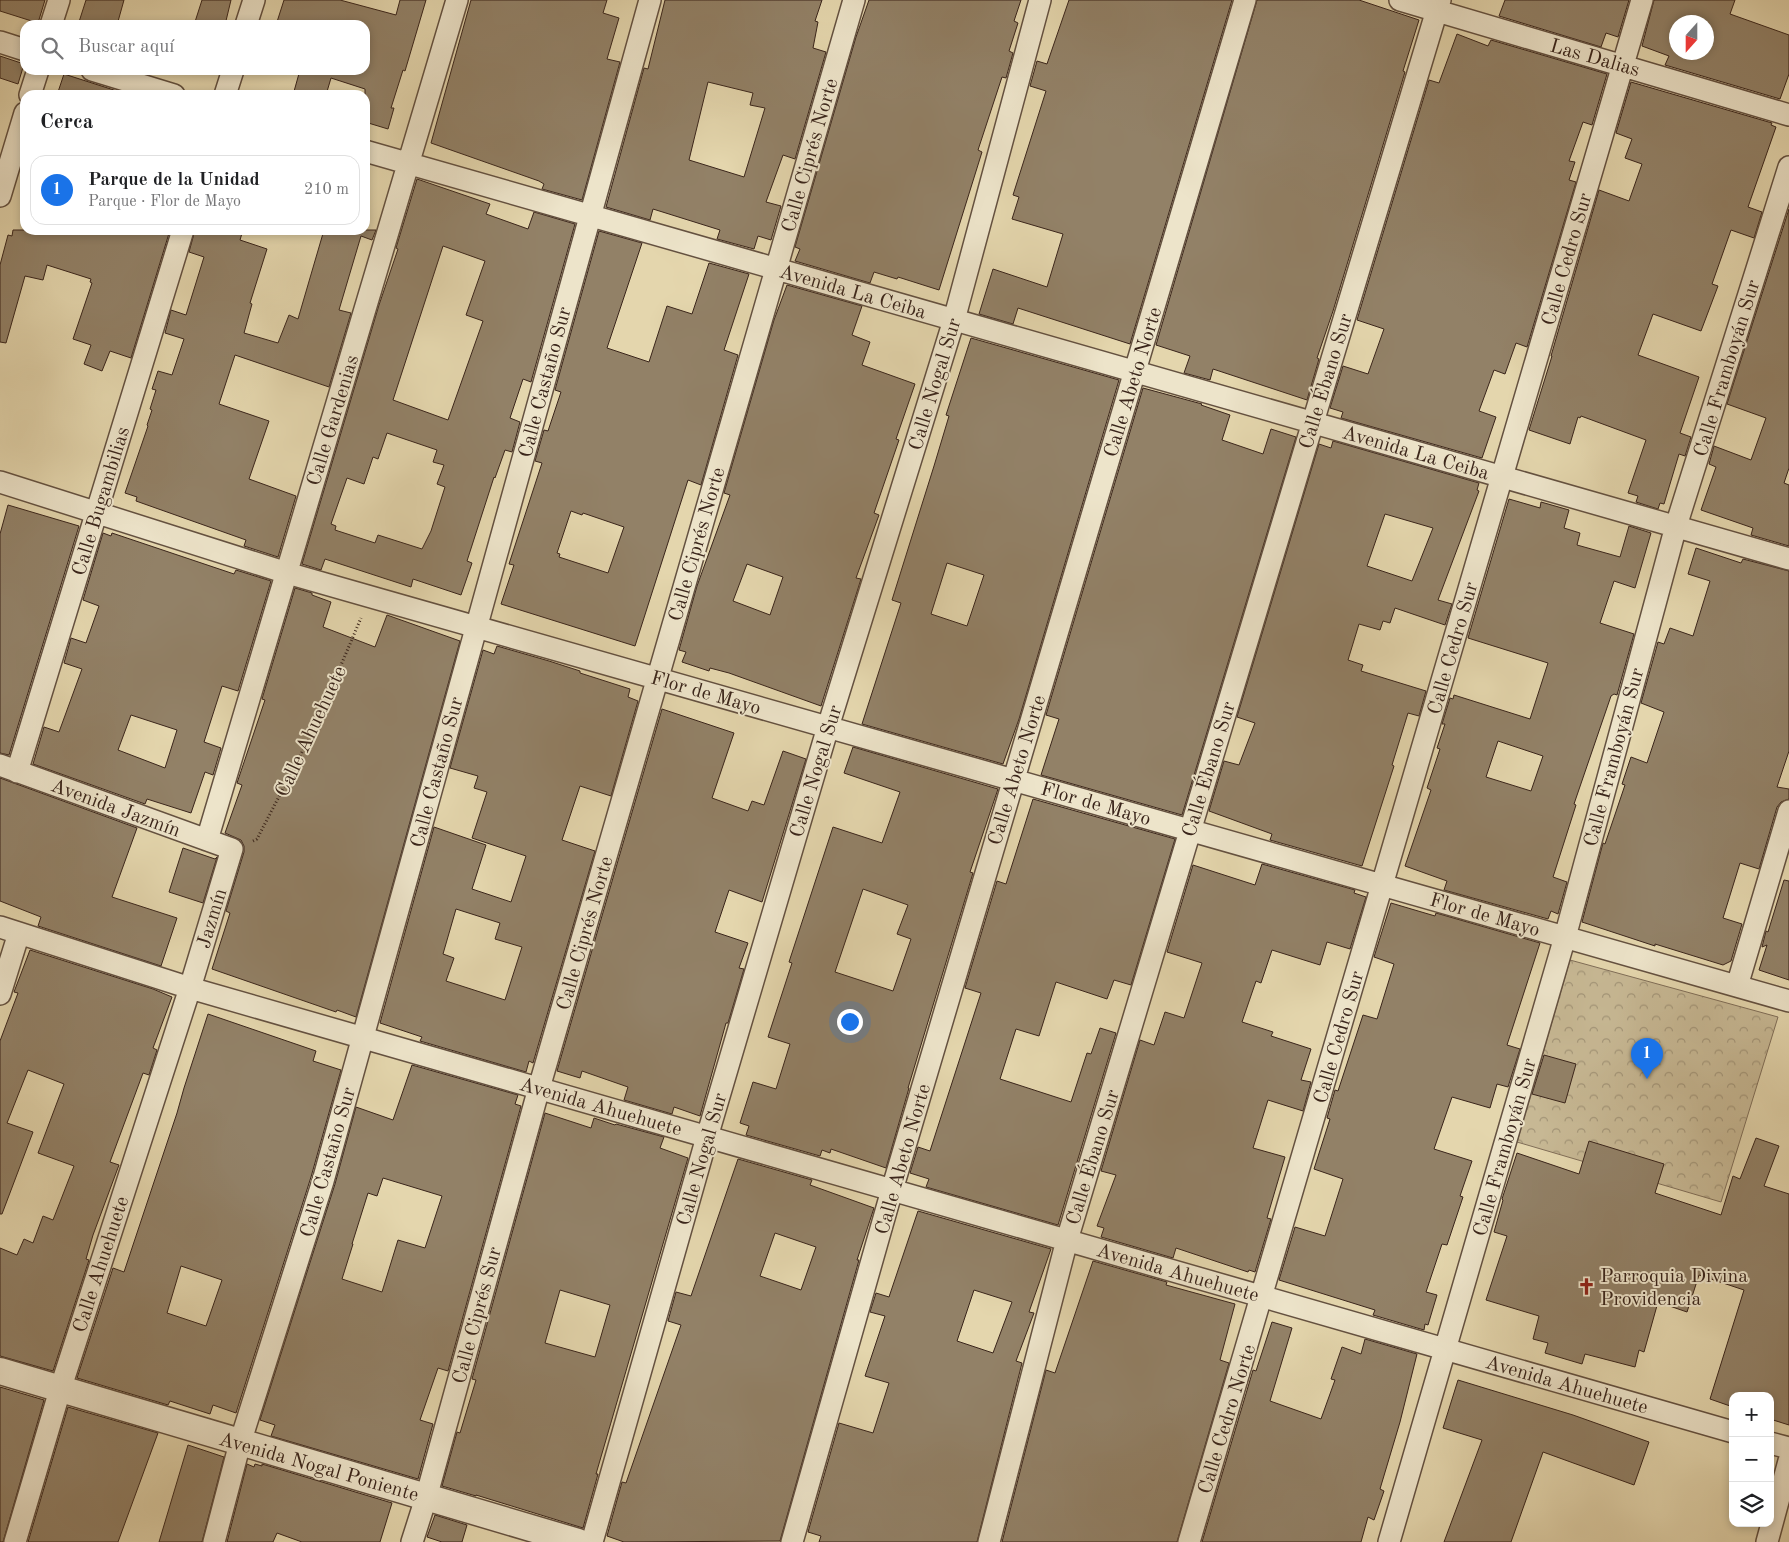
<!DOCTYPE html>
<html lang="es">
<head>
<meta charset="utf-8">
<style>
  :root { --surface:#fff; --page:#f6f6f6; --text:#202124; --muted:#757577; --line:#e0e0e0; --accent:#1a73e8 }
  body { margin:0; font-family:"Old Standard TT",serif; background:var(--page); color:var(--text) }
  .controls { position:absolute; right:15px; bottom:15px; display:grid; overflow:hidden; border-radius:10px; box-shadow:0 2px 8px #0003 }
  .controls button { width:45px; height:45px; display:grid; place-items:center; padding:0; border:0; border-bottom:1px solid var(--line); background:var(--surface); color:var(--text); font:25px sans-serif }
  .compass { position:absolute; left:1669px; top:15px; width:45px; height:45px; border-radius:50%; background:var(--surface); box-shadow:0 2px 8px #0003; rotate:201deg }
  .you { position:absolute; left:849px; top:1021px; width:18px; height:18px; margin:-12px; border:4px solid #fff; border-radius:50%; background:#1a73e8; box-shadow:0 0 0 8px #1a73e833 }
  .badge { display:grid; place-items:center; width:32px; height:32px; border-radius:50%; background:var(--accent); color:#fff; font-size:16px; font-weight:700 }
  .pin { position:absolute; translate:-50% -41px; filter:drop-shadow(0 1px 2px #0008) }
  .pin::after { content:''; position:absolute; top:26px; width:18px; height:15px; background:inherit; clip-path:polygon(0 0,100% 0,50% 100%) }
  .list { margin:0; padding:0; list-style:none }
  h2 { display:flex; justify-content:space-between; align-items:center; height:65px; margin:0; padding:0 20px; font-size:21px }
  h2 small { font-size:16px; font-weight:400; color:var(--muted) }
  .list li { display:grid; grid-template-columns:32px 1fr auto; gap:15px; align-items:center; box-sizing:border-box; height:70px; margin:0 10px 10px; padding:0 10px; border:1px solid var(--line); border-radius:15px }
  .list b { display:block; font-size:19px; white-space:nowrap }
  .list p { margin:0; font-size:16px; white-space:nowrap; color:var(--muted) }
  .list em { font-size:16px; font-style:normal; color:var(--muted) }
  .icon { flex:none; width:28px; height:28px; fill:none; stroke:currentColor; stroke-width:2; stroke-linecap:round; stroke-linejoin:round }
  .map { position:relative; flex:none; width:1789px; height:1542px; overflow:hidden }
  .search { position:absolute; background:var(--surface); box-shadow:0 2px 8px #0003; left:20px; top:20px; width:350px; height:55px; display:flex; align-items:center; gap:12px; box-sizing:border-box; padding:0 18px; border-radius:15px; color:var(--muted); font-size:19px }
  .panel { position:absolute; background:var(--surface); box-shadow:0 2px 8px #0003; left:20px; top:90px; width:350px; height:145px; border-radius:15px }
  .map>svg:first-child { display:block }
  .park { fill:url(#park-crowns); stroke:#806e58 }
  .building { fill:#928167; stroke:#3a251b; fill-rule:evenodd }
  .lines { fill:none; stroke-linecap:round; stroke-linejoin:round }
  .minor-casing { stroke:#645140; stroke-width:24 }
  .tertiary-casing { stroke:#645140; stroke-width:29 }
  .path { stroke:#3a251b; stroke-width:3; stroke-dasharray:1 2.5; stroke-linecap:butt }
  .minor { stroke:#ede4ca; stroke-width:21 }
  .tertiary { stroke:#ede4ca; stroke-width:26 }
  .labels { text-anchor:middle; stroke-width:4; stroke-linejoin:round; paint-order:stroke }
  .street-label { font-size:20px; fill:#3a251b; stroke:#ede4ca }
  .poi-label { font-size:20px; fill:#3a251b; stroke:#ede4ca; text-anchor:start }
</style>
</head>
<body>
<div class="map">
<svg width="1789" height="1542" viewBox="0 0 1789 1542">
  <defs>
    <pattern id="park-crowns" width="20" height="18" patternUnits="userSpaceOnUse" patternTransform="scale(1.25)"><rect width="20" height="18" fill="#c7b894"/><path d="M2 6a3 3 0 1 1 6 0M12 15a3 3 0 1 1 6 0" fill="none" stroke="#a39578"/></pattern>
  </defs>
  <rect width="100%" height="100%" fill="#e4d6ad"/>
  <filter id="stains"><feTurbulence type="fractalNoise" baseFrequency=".004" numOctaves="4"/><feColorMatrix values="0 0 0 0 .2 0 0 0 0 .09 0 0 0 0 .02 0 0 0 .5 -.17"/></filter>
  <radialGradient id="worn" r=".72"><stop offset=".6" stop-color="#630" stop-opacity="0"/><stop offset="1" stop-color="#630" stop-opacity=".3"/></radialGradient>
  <path class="park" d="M1570 960 1778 1017 1721 1202 1517 1142Z"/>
  <path class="building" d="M0 0H45L38 23 0 11Z
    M86 0H124L117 25H78Z
    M202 0H231L225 25H194Z
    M284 0H340L396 15 400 0H426L405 71 403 70 391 108H394L388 129 365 122V89L331 78 326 95H293L300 70H365V25H276Z
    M471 0H607L603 13 619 18 607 59 620 62 582 200 542 189 544 184 539 181 431 143Z
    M665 0H822L815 21 818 22 813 48 826 52 795 159 783 155 766 202 781 206 771 240 758 236 754 249 717 239 720 230 653 209 650 220 606 207 644 68 648 69ZM708 82 753 93 750 105 765 108 744 177 689 160Z
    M869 0H1021L1014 21 1018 23 1009 51 1013 53 1006 78 1002 77 978 150 982 152 939 290 898 277 897 279 874 272 870 283 795 261 800 249 795 247 856 37Z
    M1069 0H1232L1130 344 1018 308 1013 324 979 314 993 269 1047 287 1063 234 1012 219 1019 197 1013 195 1046 91 1030 86 1037 61 1047 64Z
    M1257 0H1359L1419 20 1403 71 1405 72 1333 311 1317 358 1319 359 1307 400 1213 369 1210 380 1184 373 1190 356 1156 345Z
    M1505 0H1629L1618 37 1606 33 1601 47 1499 16Z
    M1654 0H1735L1730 14 1789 35V74L1780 99 1665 65 1669 56 1642 46ZM1676 22H1706V52H1676Z
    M1457 34 1488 46 1491 40 1607 74 1592 125 1583 122 1569 161 1575 162 1569 180 1576 182 1527 347 1516 343 1505 374 1494 370 1479 411 1496 417 1482 458 1341 418 1343 412 1330 408 1343 366 1368 374 1384 329 1357 320 1429 80 1439 83Z
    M0 56 24 64 18 84 0 78Z
    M64 74 117 91V95H57Z
    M1631 82 1772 123 1771 125 1776 127 1748 207 1762 212 1754 238 1731 230 1712 284 1718 286 1701 331 1653 314 1638 355 1699 377 1680 433 1691 437 1685 456 1679 454 1664 504 1660 503 1658 509 1636 502 1638 496 1628 493 1646 440 1581 416 1580 418 1578 417 1570 444 1529 430 1552 356H1551L1599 190 1629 201 1642 164 1625 158 1632 139 1616 133Z
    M417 179 490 204 486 214 528 229 534 212 575 224 531 382 523 379 510 418 520 422 512 452 505 450 495 478 494 477 467 561 472 563 461 595 413 579 411 587 325 559 321 570 302 564 379 305 398 249 396 248ZM443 246 485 261 466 315 483 321 448 420 393 400ZM387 433 437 450 433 462 444 465 437 484 445 487 431 531 422 549 378 535 375 543 335 530 336 526 331 524 347 478 364 484 373 457 378 459Z
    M1789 209V468L1784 483 1789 485V546L1751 535 1753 528 1701 510 1716 467 1709 464 1714 446 1751 460 1766 418 1727 404Z
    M13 230H170L131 358 110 351 102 371 84 364 91 345 73 339 92 283 90 282 91 279 47 265 43 280 25 276 6 343 0 342V265L8 235 12 236Z
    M195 230H243L240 240 267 249 250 303 252 304 244 333 278 343 289 315 298 319 324 230H376L372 240 361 236 339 310 351 313 329 387 235 355 219 404 269 421 249 479 296 496 278 557 244 546 246 540 136 501 137 497 125 493 148 426 147 425 152 410 150 409 156 390 152 389 158 371 172 375 184 339 165 333 171 310 186 315 204 257 189 252Z
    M599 231 642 243 607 348 649 362 667 306 692 314 709 263 749 274 724 350 738 355 701 485 688 480 635 646 501 604 514 565 509 564 542 463 535 461 544 430 548 431 561 392 555 390ZM571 511 582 515 583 513 624 527 608 573 559 557 560 554 557 553Z
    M787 285 862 306 852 335 870 342 862 365 915 384 896 439 899 440 874 513 879 515 856 578 861 579 821 706 729 673 710 668 709 671 682 662 686 652 679 650 697 586 730 495 724 493 774 320ZM747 564 783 577 770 615 733 601Z
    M971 338 1119 380 1019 719 1003 764 862 724 901 603 892 600 934 466 949 416 946 415ZM947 563 984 575 967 626 931 614Z
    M1143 388 1202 404 1201 405 1230 415 1222 440 1263 454 1271 429 1296 437 1182 815 1041 775 1059 719 1046 715Z
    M1333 441 1479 483 1477 490 1479 491 1438 600 1452 604 1445 625 1395 608 1390 623 1383 621 1380 630 1359 624 1348 660 1363 665 1361 671 1426 691 1419 716 1408 713 1392 765 1394 766 1362 866 1270 840 1272 834 1209 811 1224 761 1239 765 1255 723 1237 717 1319 444 1331 448ZM1385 514 1433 528 1412 581 1367 566Z
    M1509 499 1540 508 1541 502 1569 510 1564 528 1580 533 1577 545 1620 557 1629 526 1651 533 1635 588 1614 581 1600 623 1634 634 1617 695 1614 694 1611 696 1574 804 1576 805 1553 877 1567 882 1558 914 1551 911 1548 919 1444 890 1447 881 1405 866 1431 790 1427 788 1440 749 1437 748 1445 724H1442L1450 698 1453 699 1454 695 1530 719 1548 663 1468 638ZM1498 741 1543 756 1531 791 1486 777Z
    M8 505 79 526 9 755 0 753V534Z
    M103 533 111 536 112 533 234 574 236 570 271 581 238 691 222 686 204 742 221 748 213 775 205 772 191 813 147 799 145 804 33 764 44 727 59 732 82 669 64 663 71 638 86 643 99 606 83 600ZM131 715 177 730 165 768 118 750Z
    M1696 548 1741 563 1743 559 1789 571V751L1777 787 1789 789V799L1781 802 1777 807 1759 869 1740 863 1723 918 1742 924 1731 961 1723 965 1655 944V946L1582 922 1603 843 1605 844 1625 785 1622 784 1631 757 1647 763 1664 712 1641 703 1658 642 1664 644 1670 628 1693 636 1710 581 1688 574Z
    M295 588 312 593V595L331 602 323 627 375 647 387 615 460 641 356 1017 337 1010 336 1012 212 969 230 913 226 911 244 852V846L241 840 225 833 242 785 237 783 265 700 262 699Z
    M497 646 549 661 580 671V673L630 689 628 697 638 701 611 796 580 786 562 840 595 851 533 1063 529 1061 526 1072 420 1041 422 1037 380 1023 434 827 486 845 472 889 511 902 526 856 472 838 487 792 474 788 478 776 450 768 483 650 494 654ZM456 909 500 923 495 939 522 947 505 1000 446 981 454 958 443 954Z
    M662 709 734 733 712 798 748 811 752 801 764 805 783 751 806 759 762 902 729 890 715 932 748 943 739 968 744 969 728 1023H726L700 1116 674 1107 672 1114 624 1100 628 1087 582 1071 580 1078 557 1071Z
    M853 747 998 789 970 872 973 873 908 1088H909L886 1168 831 1149 830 1153 822 1150 820 1156 746 1135 749 1126 740 1123 753 1082 776 1089 790 1044 768 1037 792 963 789 962 833 827 882 843 900 792 844 773ZM863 889 908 905 897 934 911 939 893 991 835 972Z
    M0 778 137 828 112 897 177 918 161 966 38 926 41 917 0 901Z
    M1033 799 1175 839 1131 985 1114 980 1107 999 1056 982 1039 1036 1016 1029 1000 1079 1071 1102 1087 1053 1091 1054 1100 1028 1116 1033 1058 1225 926 1187 929 1179 910 1173 918 1147 930 1151 981 993 965 988 997 881 1006 884Z
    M183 848 215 859 217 857 203 903 169 892Z
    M1262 864 1355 890 1354 893 1366 897 1350 949 1327 942 1320 965 1272 950 1261 983 1256 981 1242 1022 1273 1032 1271 1036 1311 1049 1301 1080 1311 1082 1303 1111 1268 1100 1253 1148 1285 1157 1267 1218 1271 1219 1255 1272 1249 1270 1248 1272 1176 1248 1173 1258 1101 1237 1104 1228 1097 1226 1116 1175 1101 1171 1140 1040 1154 1045 1165 1012 1184 1018 1202 963 1167 952 1193 865 1255 885Z
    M1784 880 1789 881V980L1759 970 1767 945 1762 947 1766 931 1768 932Z
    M1391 903 1435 916 1436 913 1540 943 1507 1045 1520 1049 1508 1087 1497 1084 1490 1108 1452 1097 1434 1149 1472 1161 1460 1196 1463 1197 1447 1245 1442 1244 1426 1292 1437 1295 1428 1325 1425 1324 1424 1330 1373 1315 1375 1310 1279 1280 1295 1227 1325 1236 1343 1179 1314 1169 1330 1119 1327 1118 1335 1090 1338 1091 1363 1015 1377 1019 1394 964 1374 957Z
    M30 950 153 989 172 997 153 1048 157 1050 149 1075 143 1073 110 1162 119 1165 93 1235 86 1259 89 1260 53 1371 0 1356V1248L17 1255 24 1239 33 1243 43 1216 53 1220 74 1166 38 1153 64 1084 28 1070 7 1123 33 1132 2 1214H0V1041L18 993 14 992Z
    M208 1014 316 1051 313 1061 341 1070 311 1177 236 1413 213 1405 210 1414 170 1401 168 1405 77 1378 113 1268 124 1272 177 1113 184 1088ZM181 1266 222 1280 206 1326 167 1313Z
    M1544 1055 1576 1064 1565 1103 1532 1094Z
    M412 1065 518 1095 515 1104 521 1106 448 1371 438 1368 420 1420 433 1424 418 1479 271 1436 275 1425 260 1420 335 1184 356 1107 393 1120ZM383 1178 442 1196 425 1248 398 1240 382 1292 342 1279 353 1244H352L368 1193 377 1196Z
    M545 1113 591 1128 594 1118 615 1125 616 1124 664 1137 660 1148 688 1158 596 1474H598L583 1528 476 1495V1496L442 1486 457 1432 460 1433 476 1380 472 1379ZM560 1290 610 1305 595 1357 545 1343Z
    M1756 1138 1779 1146 1764 1186 1789 1194V1425L1770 1419V1396H1733V1407L1710 1399 1744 1290 1699 1275 1687 1312 1658 1302 1644 1352 1639 1350 1635 1367 1585 1354 1582 1364 1545 1353 1548 1343 1533 1339 1539 1316 1486 1300 1507 1236 1494 1232 1503 1200 1502 1199 1517 1153 1579 1174 1589 1141 1664 1164 1655 1193 1721 1215 1733 1176 1740 1179Z
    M738 1159 812 1180 810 1185 874 1208 857 1260H859L780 1541 624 1542 607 1536 622 1482 626 1483 681 1325 668 1321 676 1292 691 1296ZM775 1233 816 1247 801 1290 760 1276Z
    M918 1211 1051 1249 1029 1312 1034 1313 1016 1361 1022 1363 977 1542H819L821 1536 808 1532 839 1423 873 1433 889 1383 865 1376 885 1316 870 1312 876 1293 889 1297ZM974 1290 1012 1302 993 1353 957 1341Z
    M1093 1261 1167 1282 1166 1285 1235 1304 1220 1360 1229 1363 1177 1542H1002L1046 1370 1055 1373Z
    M1272 1322 1292 1328 1270 1401 1321 1419 1335 1380 1331 1379 1342 1347 1361 1354 1365 1339 1417 1354 1400 1422 1380 1489 1384 1491 1374 1520 1368 1517 1361 1542H1202L1253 1370 1256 1371Z
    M1458 1380 1573 1415 1649 1442 1634 1485 1543 1452 1511 1542H1444L1482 1440 1443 1428Z
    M0 1387 44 1400 3 1542H0Z
    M68 1407 158 1433 118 1542H28Z
    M188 1445 224 1457 202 1542H159Z
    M247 1464 254 1467 255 1464 262 1466V1464L392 1503 380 1542H302L277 1533 273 1542H227Z
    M435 1515 467 1525 462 1542H442L427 1537Z"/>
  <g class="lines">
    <defs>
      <path id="minor" d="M1400 0 1789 115
        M51 25 59 0
        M246 25 254 0
        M0 42 25 50
        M92 70 174 95
        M30 95 38 70
        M225 95 233 70
        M365 151 1789 559
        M0 196 25 113
        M0 482 287 573 1789 1001
        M0 765 232 849 190 988 60 1390 15 1542
        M17 772 183 230
        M207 840 457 0
        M0 927 190 988 1733 1432
        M1737 986 1789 811
        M0 994 19 933
        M1770 1443 1789 1448
        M214 1542 240 1443 323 1181 650 0
        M412 1542 426 1498 539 1088 854 0
        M592 1542 707 1137 828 727 954 320 1040 0
        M792 1542 892 1190 1245 0
        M989 1542 1067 1240 1440 0
        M1189 1542 1642 0
        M1389 1542 1565 937 1676 526 1789 167
        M1767 1542 1789 1461"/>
      <path id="tertiary" d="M0 1371 578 1542"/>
    </defs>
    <use href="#minor" class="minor-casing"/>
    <use href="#tertiary" class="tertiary-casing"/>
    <path class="path" d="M253 841 257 839 313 731 361 618"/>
    <use href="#minor" class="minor"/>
    <use href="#tertiary" class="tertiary"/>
  </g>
  <defs>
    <symbol id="church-bare" viewBox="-9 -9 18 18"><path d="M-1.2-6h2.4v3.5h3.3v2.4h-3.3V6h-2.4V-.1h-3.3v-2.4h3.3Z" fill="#8f2418" stroke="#ede4ca" stroke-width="2.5" paint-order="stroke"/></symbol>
  </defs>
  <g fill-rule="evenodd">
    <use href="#church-bare" x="1574" y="1274" width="25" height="25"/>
  </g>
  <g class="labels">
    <g class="street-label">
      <text transform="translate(1595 57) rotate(16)" y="7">Las Dalias</text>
      <text transform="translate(809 155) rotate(-74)" y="7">Calle Ciprés Norte</text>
      <text transform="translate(1566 259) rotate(-74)" y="7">Calle Cedro Sur</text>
      <text transform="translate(853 291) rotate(16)" y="7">Avenida La Ceiba</text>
      <text transform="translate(1726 368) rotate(-73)" y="7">Calle Framboyán Sur</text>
      <text transform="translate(1325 381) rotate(-73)" y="7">Calle Ébano Sur</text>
      <text transform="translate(544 382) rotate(-75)" y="7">Calle Castaño Sur</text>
      <text transform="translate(1132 382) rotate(-73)" y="7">Calle Abeto Norte</text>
      <text transform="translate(934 384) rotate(-73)" y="7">Calle Nogal Sur</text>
      <text transform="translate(332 420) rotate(-73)" y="7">Calle Gardenias</text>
      <text transform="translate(1416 452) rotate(16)" y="7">Avenida La Ceiba</text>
      <text transform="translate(100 501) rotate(-73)" y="7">Calle Bugambilias</text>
      <text transform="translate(696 544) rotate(-74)" y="7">Calle Ciprés Norte</text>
      <text transform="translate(1452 648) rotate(-74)" y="7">Calle Cedro Sur</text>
      <text transform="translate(706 692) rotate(16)" y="7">Flor de Mayo</text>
      <text transform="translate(310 731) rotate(-65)" y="7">Calle Ahuehuete</text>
      <text transform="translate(1613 757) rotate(-75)" y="7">Calle Framboyán Sur</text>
      <text transform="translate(1208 769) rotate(-73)" y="7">Calle Ébano Sur</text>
      <text transform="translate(1016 770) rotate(-73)" y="7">Calle Abeto Norte</text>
      <text transform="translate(815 771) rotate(-73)" y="7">Calle Nogal Sur</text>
      <text transform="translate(436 772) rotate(-75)" y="7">Calle Castaño Sur</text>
      <text transform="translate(1096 803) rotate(16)" y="7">Flor de Mayo</text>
      <text transform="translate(116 807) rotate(20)" y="7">Avenida Jazmín</text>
      <text transform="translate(1485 914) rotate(16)" y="7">Flor de Mayo</text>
      <text transform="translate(211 918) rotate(-73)" y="7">Jazmín</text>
      <text transform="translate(584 933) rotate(-74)" y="7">Calle Ciprés Norte</text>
      <text transform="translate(1338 1037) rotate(-74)" y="7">Calle Cedro Sur</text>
      <text transform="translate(601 1106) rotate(16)" y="7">Avenida Ahuehuete</text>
      <text transform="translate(1504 1147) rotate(-74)" y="7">Calle Framboyán Sur</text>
      <text transform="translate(1092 1157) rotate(-73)" y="7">Calle Ébano Sur</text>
      <text transform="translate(701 1159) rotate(-74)" y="7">Calle Nogal Sur</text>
      <text transform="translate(902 1159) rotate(-74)" y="7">Calle Abeto Norte</text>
      <text transform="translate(327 1162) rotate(-74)" y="7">Calle Castaño Sur</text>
      <text transform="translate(100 1264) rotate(-72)" y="7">Calle Ahuehuete</text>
      <text transform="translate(1178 1272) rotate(16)" y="7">Avenida Ahuehuete</text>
      <text transform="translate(476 1315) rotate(-75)" y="7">Calle Ciprés Sur</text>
      <text transform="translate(1567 1384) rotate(16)" y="7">Avenida Ahuehuete</text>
      <text transform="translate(1226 1419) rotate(-73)" y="7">Calle Cedro Norte</text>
      <text transform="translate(319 1466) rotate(16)" y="7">Avenida Nogal Poniente</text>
    </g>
    <g class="poi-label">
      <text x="1600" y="1282">Parroquia Divina<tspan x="1600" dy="23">Providencia</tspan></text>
    </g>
  </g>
  <rect width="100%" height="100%" filter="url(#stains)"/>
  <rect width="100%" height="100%" fill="url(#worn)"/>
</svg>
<div class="controls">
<button>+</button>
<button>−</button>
<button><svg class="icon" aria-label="layers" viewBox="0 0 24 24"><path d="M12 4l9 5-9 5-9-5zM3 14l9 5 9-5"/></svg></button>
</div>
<svg class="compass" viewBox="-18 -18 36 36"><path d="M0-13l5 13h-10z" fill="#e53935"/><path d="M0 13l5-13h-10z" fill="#757577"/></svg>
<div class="you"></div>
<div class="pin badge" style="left:1647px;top:1079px">1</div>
<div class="search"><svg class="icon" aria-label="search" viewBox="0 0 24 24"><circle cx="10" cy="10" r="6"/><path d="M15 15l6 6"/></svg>Buscar aquí</div>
<section class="panel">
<h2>Cerca<small></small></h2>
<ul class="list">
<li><span class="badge">1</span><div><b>Parque de la Unidad</b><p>Parque · Flor de Mayo</p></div><em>210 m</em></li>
</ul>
</section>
</div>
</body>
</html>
